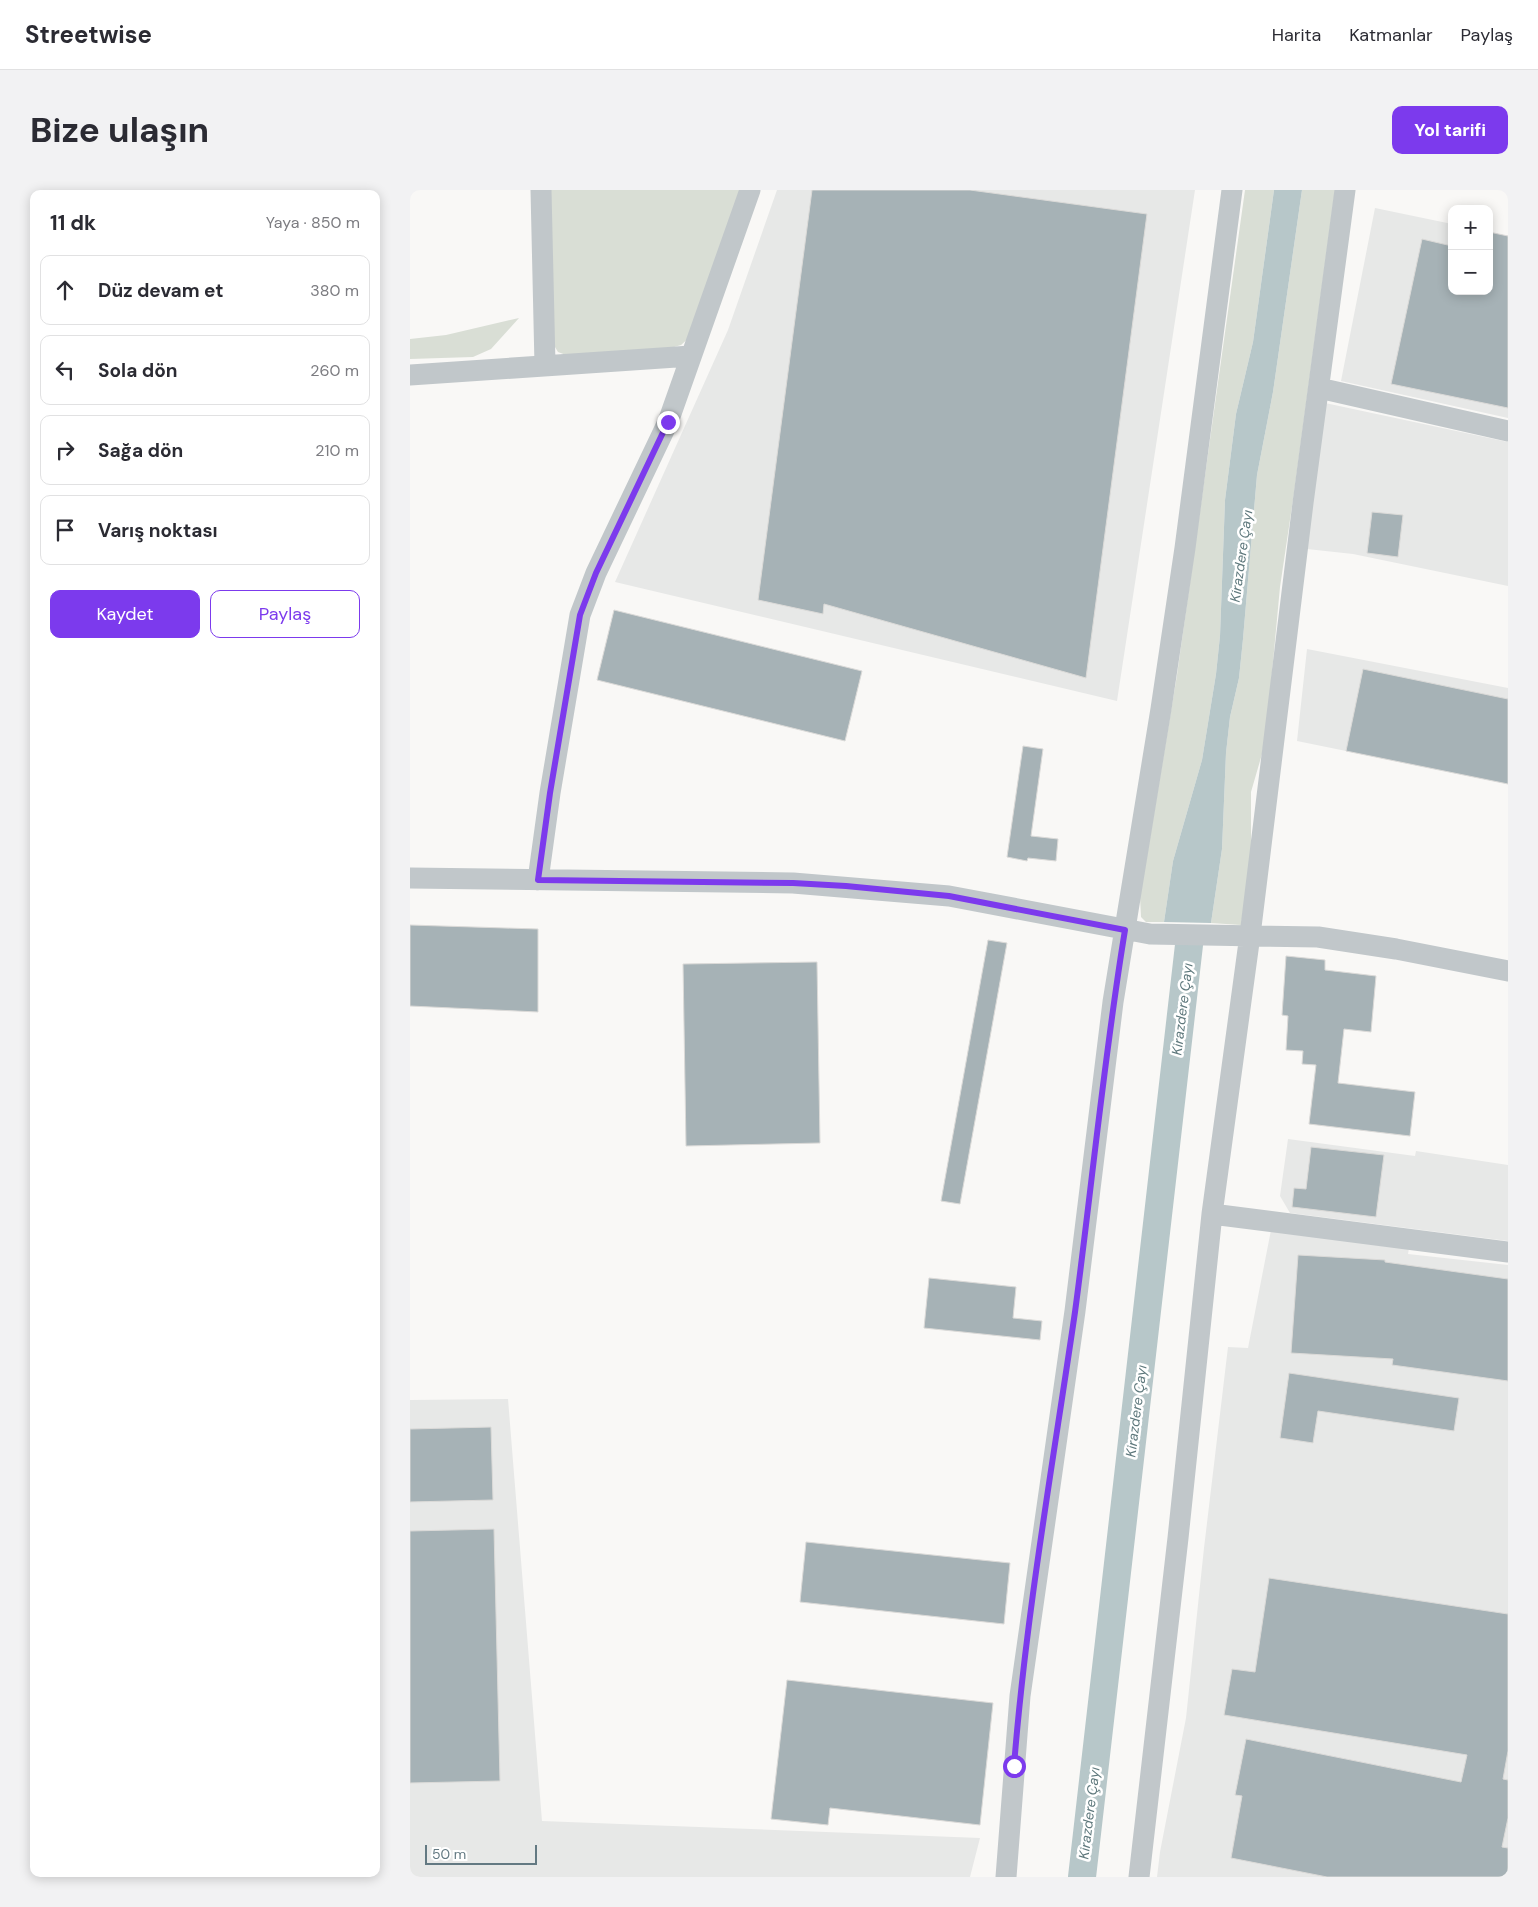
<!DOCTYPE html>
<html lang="tr">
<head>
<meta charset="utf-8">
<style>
  :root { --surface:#fff; --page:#f2f2f3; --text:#2b2b33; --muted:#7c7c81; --line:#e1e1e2; --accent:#7c3aed }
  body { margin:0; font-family:"DM Sans",sans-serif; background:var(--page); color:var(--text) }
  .controls { position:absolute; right:15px; top:15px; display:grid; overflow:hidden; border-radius:10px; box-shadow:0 2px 12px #0003 }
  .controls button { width:45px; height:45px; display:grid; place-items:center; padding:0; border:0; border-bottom:1px solid var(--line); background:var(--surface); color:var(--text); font:25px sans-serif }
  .scale { position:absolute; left:15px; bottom:12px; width:112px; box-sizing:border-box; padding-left:5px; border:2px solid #637982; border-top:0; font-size:14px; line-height:18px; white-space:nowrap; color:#637982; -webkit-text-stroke:4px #fff; paint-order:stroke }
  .stop { position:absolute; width:15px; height:15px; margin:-11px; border:4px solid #7c3aed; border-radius:50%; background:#fff }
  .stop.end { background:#7c3aed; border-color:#fff; box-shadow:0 1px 5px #0008 }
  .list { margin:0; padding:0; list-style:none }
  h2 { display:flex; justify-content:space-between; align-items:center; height:65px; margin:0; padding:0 20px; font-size:21px }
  h2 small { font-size:16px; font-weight:400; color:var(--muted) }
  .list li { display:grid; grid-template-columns:32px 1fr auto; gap:15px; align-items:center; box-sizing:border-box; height:70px; margin:0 10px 10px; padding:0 10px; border:1px solid var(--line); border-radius:10px }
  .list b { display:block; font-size:19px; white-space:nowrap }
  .list em { font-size:16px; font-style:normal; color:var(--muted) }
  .actions { display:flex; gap:10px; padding:15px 20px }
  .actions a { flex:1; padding:11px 0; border:1px solid var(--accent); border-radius:10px; text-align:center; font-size:18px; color:var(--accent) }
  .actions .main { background:var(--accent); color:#fff }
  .icon { flex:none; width:28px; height:28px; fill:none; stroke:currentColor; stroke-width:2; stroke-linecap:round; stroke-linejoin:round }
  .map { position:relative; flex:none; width:1098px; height:1687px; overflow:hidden; border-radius:10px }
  header { display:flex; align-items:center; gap:30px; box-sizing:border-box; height:70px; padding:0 25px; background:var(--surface); border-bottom:1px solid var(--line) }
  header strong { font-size:24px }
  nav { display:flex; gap:28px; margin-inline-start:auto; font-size:18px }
  .intro { display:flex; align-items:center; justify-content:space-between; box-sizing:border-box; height:120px; padding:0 30px }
  h1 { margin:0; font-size:35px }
  .button { padding:12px 22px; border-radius:10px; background:var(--accent); color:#fff; font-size:18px; font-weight:700 }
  main { display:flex; gap:30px; padding:0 30px }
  aside { flex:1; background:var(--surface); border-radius:10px; box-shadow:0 2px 12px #0003 }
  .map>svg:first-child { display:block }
  .built { fill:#e7e8e7 }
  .green { fill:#d9ded5 }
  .water { fill:#b7c7c9 }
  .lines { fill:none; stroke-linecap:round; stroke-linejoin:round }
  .river { stroke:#b7c7c9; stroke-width:28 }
  .building { fill:#a6b2b6; stroke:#dbdad8 }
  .minor { stroke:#c1c7ca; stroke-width:21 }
  .route { stroke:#7c3aed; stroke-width:6 }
  .labels { text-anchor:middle; stroke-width:5; stroke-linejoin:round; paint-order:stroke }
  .water-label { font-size:14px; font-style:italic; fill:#5e787c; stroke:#fff }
</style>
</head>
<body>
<header>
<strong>Streetwise</strong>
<nav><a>Harita</a><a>Katmanlar</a><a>Paylaş</a></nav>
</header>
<div class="intro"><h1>Bize ulaşın</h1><a class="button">Yol tarifi</a></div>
<main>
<aside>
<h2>11 dk<small>Yaya · 850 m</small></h2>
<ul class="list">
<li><svg class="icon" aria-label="ahead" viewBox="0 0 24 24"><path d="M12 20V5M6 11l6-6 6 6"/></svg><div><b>Düz devam et</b></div><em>380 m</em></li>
<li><svg class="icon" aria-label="left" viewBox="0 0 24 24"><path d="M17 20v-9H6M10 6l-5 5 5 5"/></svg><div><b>Sola dön</b></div><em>260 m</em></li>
<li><svg class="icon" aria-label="right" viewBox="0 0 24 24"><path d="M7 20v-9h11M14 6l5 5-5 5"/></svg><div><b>Sağa dön</b></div><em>210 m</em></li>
<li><svg class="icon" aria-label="arrive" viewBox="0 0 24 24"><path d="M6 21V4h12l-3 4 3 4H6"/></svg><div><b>Varış noktası</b></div></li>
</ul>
<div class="actions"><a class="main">Kaydet</a><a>Paylaş</a></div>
</aside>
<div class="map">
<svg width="1098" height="1687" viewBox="0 0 1098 1687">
  <rect width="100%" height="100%" fill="#f9f8f6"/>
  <path class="built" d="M367 0H785L707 511 205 392 318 140Z
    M965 18 1042 34V101H1079V42L1098 46V228L931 191Z
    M915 213 1098 252V396L943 364 897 359Z
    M897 459 1098 498V594L887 551Z
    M878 949 1005 966 1006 961 1098 975V1051L880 1023 870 1006Z
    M861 1040 999 1058 998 1064 1098 1075V1687H747L750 1662 776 1528 794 1358 818 1157 838 1158Z
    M98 1209 132 1631 570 1648 560 1687H0V1210Z"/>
  <path class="green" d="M140 0H333L281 146 271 155 257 159 156 165 148 162 142 152Z
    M835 0H864L843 152 826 224 815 310 810 446 806 484 792 570 763 671 754 732H736L731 727 730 707 767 485Z
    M892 0H925L884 303 870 397 858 525 852 564 841 602V667L831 735 801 733 812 659 816 563 820 527 829 488 833 449 847 285 863 202Z
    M109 128 81 159 63 167 0 169V149L36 145Z"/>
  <path class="water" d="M864 0H892L863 202 847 285 833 449 829 488 820 527 816 563 812 659 801 733 754 732 763 671 792 570 806 484 810 446 815 310 826 224 843 152Z"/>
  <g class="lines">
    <path class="river" d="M672 1687 779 755"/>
  </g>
  <path class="building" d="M402 0H560L737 24 676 488 414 414 413 424 348 410Z
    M1079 42 1098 46V218L981 194 1012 49 1042 56V101H1079Z
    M962 322 993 325 988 367 957 363Z
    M204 420 452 481 435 551 187 490Z
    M953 479 1098 509V594L936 561Z
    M613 556 633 559 621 646 648 649 646 671 618 668 617 671 597 667Z
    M0 735 128 739V822L0 816Z
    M578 750 597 753 550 1014 531 1011Z
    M876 766 915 770V780L966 786 961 842 934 839 928 893 1005 902 1000 946 899 934 906 875 892 874 893 861 876 860 878 826 872 825Z
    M407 772 410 953 276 956 273 774Z
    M901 957 974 965 966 1027 882 1017 884 998 896 999Z
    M888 1065 975 1070V1072L1098 1089V1191L982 1175 983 1169 881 1163Z
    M519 1088 606 1097 603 1128 632 1131 630 1150 514 1138Z
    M879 1183 1049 1208 1044 1241 908 1221 903 1253 870 1248Z
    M81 1237 83 1310 0 1312V1239Z
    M84 1339 90 1591 0 1593V1341Z
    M396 1352 600 1373 594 1434 390 1412Z
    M859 1388 1098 1424V1561L1093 1589 1098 1590V1628L1092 1657 1098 1658V1687H917L821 1668 832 1606 825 1605 836 1549 1051 1592 1057 1565 814 1525 822 1479 845 1482Z
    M377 1490 583 1513 570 1635 420 1618 418 1635 361 1629Z"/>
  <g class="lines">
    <path class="minor" d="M131 0 135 175
      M0 185 281 166
      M909 198 1098 241
      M0 688 383 693 539 706 740 744 908 747 986 759 1098 781
      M128 690 140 603 170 425 186 383 258 232 340 0
      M802 1024 1098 1062
      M596 1687 610 1506 665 1121 703 812 751 519 775 358 822 0
      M729 1687 768 1348 802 1024 840 745 893 313 935 0"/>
  </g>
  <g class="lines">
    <path class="route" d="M258 232 186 383 170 425 140 603 128 690 383 693 436 696 539 706 715 740C694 867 682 995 665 1122 643 1273 616 1424 604 1576"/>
  </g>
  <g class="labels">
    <g class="water-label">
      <text transform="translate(831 366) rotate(-82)" y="5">Kirazdere Çayı</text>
      <text transform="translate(772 819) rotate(-83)" y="5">Kirazdere Çayı</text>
      <text transform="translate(726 1221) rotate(-83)" y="5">Kirazdere Çayı</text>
      <text transform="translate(679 1623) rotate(-83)" y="5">Kirazdere Çayı</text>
    </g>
  </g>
</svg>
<div class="controls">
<button>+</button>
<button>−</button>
</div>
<div class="scale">50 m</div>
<div class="stop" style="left:604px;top:1576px"></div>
<div class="stop end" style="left:258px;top:232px"></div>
</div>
</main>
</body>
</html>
